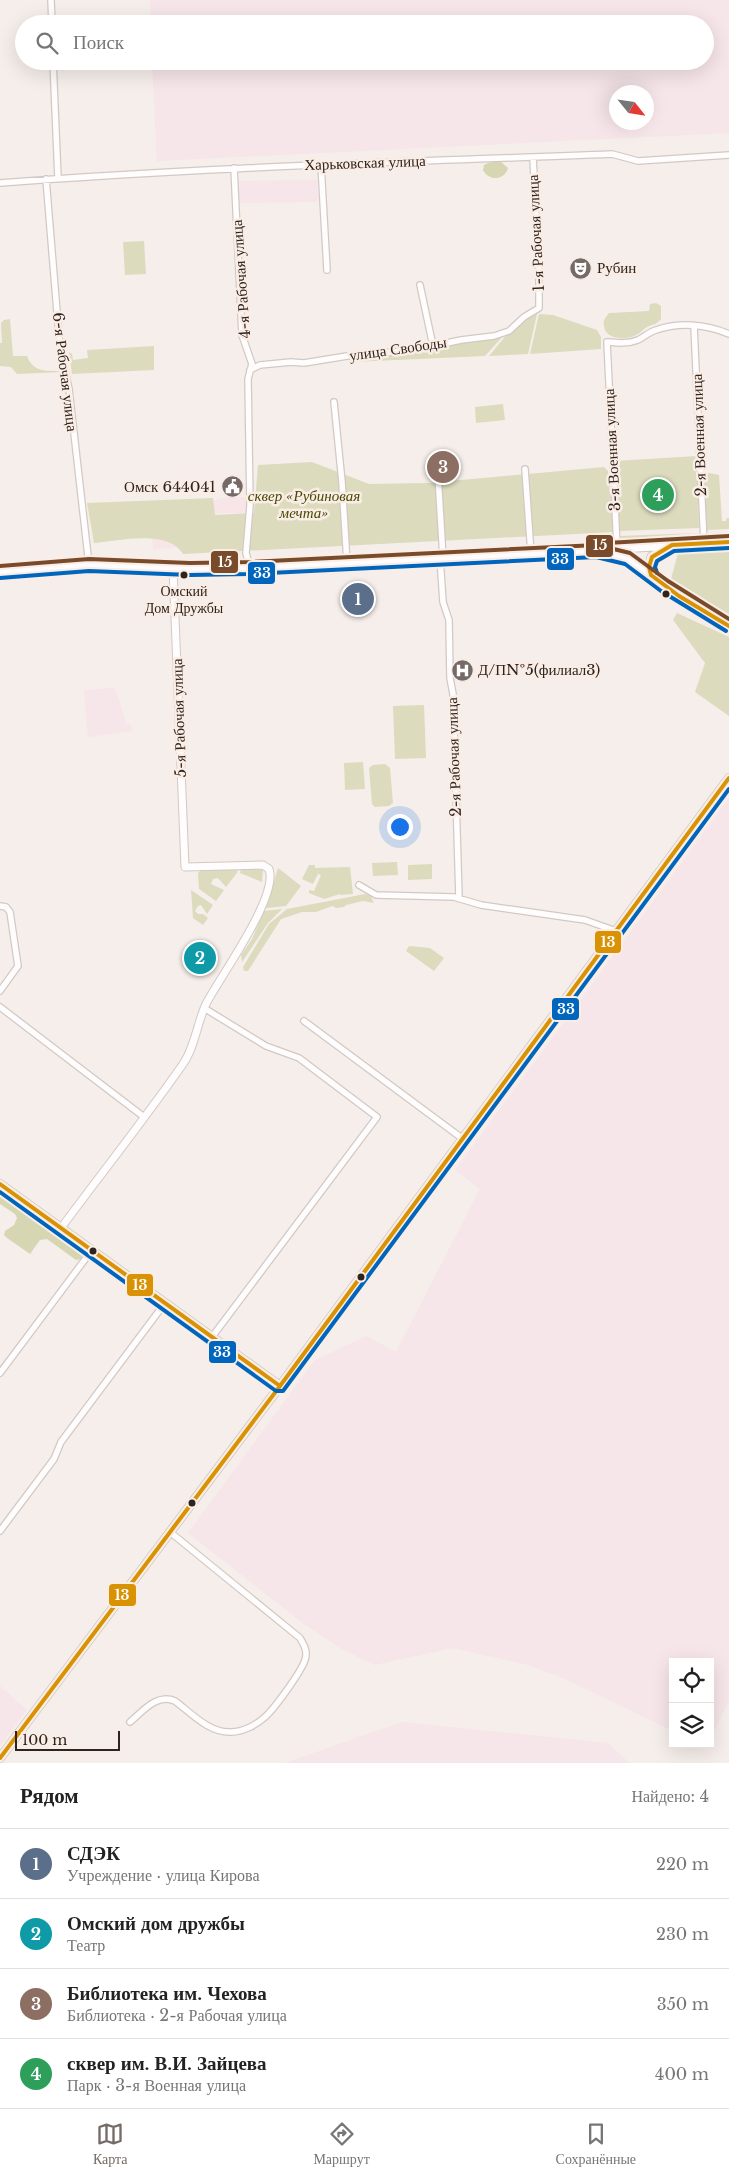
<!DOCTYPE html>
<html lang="ru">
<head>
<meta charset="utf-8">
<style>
  :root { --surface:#fff; --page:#f6f6f6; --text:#222; --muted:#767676; --line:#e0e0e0; --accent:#756a65 }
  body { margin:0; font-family:"Libre Baskerville",serif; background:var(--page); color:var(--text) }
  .controls { position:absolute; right:15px; bottom:15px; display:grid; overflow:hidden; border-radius:0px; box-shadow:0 5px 20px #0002 }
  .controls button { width:45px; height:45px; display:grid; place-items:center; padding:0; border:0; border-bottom:1px solid var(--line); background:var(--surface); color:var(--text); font:25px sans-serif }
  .compass { position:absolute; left:609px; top:85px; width:45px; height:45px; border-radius:50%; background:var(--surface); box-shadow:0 5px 20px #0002; rotate:120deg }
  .scale { position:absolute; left:15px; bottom:12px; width:105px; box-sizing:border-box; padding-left:5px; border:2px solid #2f231d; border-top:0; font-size:14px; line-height:18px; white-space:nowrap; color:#2f231d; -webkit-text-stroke:4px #faede6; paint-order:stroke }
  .you { position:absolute; left:399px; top:826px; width:18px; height:18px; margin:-12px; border:4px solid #fff; border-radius:50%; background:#1a73e8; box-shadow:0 0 0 8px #1a73e833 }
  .badge { display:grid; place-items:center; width:32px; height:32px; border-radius:50%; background:var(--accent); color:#fff; font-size:16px; font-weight:700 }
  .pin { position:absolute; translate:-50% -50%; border:2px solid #fff; box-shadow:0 1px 5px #0006 }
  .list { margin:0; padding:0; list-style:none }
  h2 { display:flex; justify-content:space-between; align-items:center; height:65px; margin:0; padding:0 20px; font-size:21px }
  h2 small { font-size:16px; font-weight:400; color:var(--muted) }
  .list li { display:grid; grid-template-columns:32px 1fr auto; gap:15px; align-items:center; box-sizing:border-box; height:70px; padding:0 20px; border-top:1px solid var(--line) }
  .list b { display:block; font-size:19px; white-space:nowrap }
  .list p { margin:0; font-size:16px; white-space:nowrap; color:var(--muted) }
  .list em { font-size:16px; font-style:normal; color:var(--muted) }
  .icon { flex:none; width:28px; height:28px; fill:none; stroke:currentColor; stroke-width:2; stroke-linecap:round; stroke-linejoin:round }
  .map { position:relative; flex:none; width:729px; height:1763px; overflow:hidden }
  .search { position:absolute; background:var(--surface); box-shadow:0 5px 20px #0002; left:15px; right:15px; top:15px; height:55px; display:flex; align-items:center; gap:12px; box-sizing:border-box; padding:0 18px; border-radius:28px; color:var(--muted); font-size:19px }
  .sheet { height:345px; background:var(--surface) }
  nav { display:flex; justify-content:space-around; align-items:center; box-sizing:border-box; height:70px; border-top:1px solid var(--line); background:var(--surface); font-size:14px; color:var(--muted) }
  nav a { display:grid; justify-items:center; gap:2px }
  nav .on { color:var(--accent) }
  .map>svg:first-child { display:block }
  .commercial { fill:#f7e5e8 }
  .industrial { fill:#f6e5e9; fill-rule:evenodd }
  .green { fill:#dcdbbd }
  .forest { fill:#d6d6b3 }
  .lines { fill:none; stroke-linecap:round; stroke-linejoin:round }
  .minor-casing { stroke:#d2c9c4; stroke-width:8 }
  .tertiary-casing { stroke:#d2c9c4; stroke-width:9 }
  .secondary-casing { stroke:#d2c9c4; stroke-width:10 }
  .primary-casing { stroke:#d2c9c4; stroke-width:11 }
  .minor { stroke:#fefcfc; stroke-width:5.5 }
  .tertiary { stroke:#fefcfc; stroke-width:7 }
  .secondary { stroke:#fefcfc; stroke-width:8 }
  .primary { stroke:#fefcfc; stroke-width:9 }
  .bus-1-casing { stroke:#faede6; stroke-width:8 }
  .bus-2-casing { stroke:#faede6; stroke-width:8 }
  .bus-3-casing { stroke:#faede6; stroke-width:8 }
  .bus-1 { stroke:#d99204; stroke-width:4 }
  .bus-2 { stroke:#0065bd; stroke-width:4 }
  .bus-3 { stroke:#7a4b2a; stroke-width:4 }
  .bus-dot { fill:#2f231d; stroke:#faede6; stroke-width:2 }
  .labels { text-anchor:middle; stroke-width:5; stroke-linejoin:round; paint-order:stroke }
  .bus-label { font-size:14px; fill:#2f231d; stroke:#faede6 }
  .street-label { font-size:15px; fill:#2f231d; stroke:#faede6 }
  .poi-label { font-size:15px; fill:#2f231d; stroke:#faede6; text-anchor:start }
  .park-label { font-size:15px; font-style:italic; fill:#464a00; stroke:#faede6 }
  .line-badge { stroke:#faede6; stroke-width:2 }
  .badge-label { font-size:14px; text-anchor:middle; font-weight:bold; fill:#fff }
</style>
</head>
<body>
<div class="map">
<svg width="729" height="1763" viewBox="0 0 729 1763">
  <rect width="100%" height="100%" fill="#f6eeea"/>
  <path class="commercial" d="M247 497 246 513H218L179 536 177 547 153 550 152 536 206 503 222 498Z"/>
  <path class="industrial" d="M150 0H729V133L157 161 152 61H705V24H151ZM616 92H646V122H616Z
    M317 180 318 202 239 203V181Z
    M114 688 117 693 126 724H131L132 731 88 737 84 690Z
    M729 798V1701L710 1739V1662H673V1731L563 1678 528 1665 453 1648 374 1665 342 1649 304 1624 188 1533 314 1361 366 1336 396 1352 480 1189 455 1170Z
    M0 1686 27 1710 0 1746Z
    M402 1722 607 1743 630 1763H285Z"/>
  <path class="green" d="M144 241 146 274 125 275 123 242Z
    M656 303 661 306V319C656 325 653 324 647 327 643 329 640 334 634 336 620 341 601 338 604 320L609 313 649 311 650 304Z
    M537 314 528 354 489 356C502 341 517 318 537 314Z
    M539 314 553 315 597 330 601 337V349L530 354Z
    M10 319 13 356H27C34 375 49 369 63 372L17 374 11 367 0 366V343H2L1 323 4 320Z
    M504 335 485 356 352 362 348 358Z
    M154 346V370L72 374 69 352 72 354 73 360 88 358 87 350Z
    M503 404 505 420 476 423 475 407Z
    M697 456 699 528 620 531 615 461Z
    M312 462 369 484 428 483 604 467 608 471 614 532 183 554C168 529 120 541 94 543L87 503 213 498 215 515 254 513 258 465Z
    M709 473 719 475 722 521H726L727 518H729V529L706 530 704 476Z
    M698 533 622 539 620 536Z
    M689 552H729V616L676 586 671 579 678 553Z
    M677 613 729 637V716L695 692 705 663 673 620Z
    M424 705 426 758 395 759 393 706Z
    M363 762 365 789 345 790 344 763Z
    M385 764 390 768 393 803 389 806 375 807 372 804 369 768 373 765Z
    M397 862 398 875 373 876 372 863Z
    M432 864V879L408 880V865Z
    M309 865H315V868L350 867 353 894 340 895V894L324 899 309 893V890L314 891 321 875 318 874 313 884 302 879Z
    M239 867 237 873 226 887 218 878 213 879 211 884 224 890 216 901 199 889 198 873 201 870Z
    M241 868 263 870 262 882 240 873Z
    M278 868 301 886 286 906 266 908Z
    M191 890 213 905 207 914 201 905 198 906 195 911 198 914H203L208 918 203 925 193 918Z
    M365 894 370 895 374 903 363 901 346 905 344 907 336 908 333 906 316 912H302L281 919 248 971H244L243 967 269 924 287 909Z
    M282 909 268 923 242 962 241 955 252 939 264 911Z
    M409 946 430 948 444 958 434 971 406 951Z"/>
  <path class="forest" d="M500 161 508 168C505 180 489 182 483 170L484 165 488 163Z
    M0 1191 79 1251 82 1255 81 1259 76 1260 47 1239 40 1240 30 1254 7 1238 4 1235 5 1231 14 1225 17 1218 15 1214 0 1204Z"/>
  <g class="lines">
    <defs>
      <path id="minor" d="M51 0 52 24
        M53 61 58 178
        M321 165 327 270
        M234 168 242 335 252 364 248 379 250 505 246 553 250 568
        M46 179 60 348 69 389 89 565
        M0 183C204 167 408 162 612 154L638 161 729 155
        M420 285 433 346
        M694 326 704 544
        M250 370 260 365 291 362 304 363 347 356 414 350 461 340 494 336 509 331 524 317 539 308V278L533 157
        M334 402 342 482 347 563
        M525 469 531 554
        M438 475 443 558
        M617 547 607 342C618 343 628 344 638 340 644 337 649 332 656 330 679 322 706 324 729 334
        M440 558 443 602 449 620 450 678 453 694 459 898
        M359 885 376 895 454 897 481 905 585 920 616 931
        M0 906 6 907 10 912 18 966 0 991
        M0 1007 144 1117
        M204 1008 266 1046 299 1058 377 1117 212 1337
        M304 1021 463 1139
        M0 1373 92 1250
        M0 1531 54 1459 61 1442 165 1303
        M130 1722C143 1711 157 1693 175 1701 191 1713 209 1733 231 1732 243 1732 256 1725 265 1717 275 1708 301 1672 305 1660 308 1651 304 1645 300 1638L170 1532"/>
      <path id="tertiary" d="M61 1228C101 1174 144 1120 183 1064 195 1047 197 1023 206 1004 219 978 279 897 269 869L263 865 185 867 173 568"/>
      <path id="secondary" d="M0 1184 280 1386
        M0 1758 280 1386 729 778"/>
      <path id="primary" d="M602 552C637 559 639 569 666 587 686 601 708 613 729 626
        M0 572 89 565 190 569 250 568 729 542
        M651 575 649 567 652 557 670 546"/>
    </defs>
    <use href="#minor" class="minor-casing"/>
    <use href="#tertiary" class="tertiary-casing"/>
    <use href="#secondary" class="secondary-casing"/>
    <use href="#primary" class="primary-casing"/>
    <use href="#minor" class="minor"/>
    <use href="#tertiary" class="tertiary"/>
    <use href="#secondary" class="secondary"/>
    <use href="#primary" class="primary"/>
    <defs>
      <path id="bus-1" d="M651 575 649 567 652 557 672 545 729 542
        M651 575 679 596 729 626
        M0 1184 280 1386
        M0 1758 280 1386 729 778"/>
      <path id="bus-2" d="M657 573 655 567 657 561 674 551 729 548
        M0 578 89 571 190 575 250 574 596 557 625 564 661 591 726 631
        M0 1192 276 1391H283L729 789"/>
      <path id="bus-3" d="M607 543 729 536
        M0 566 89 559 190 563 250 562 597 545 630 553 668 581 729 619"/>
    </defs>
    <use href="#bus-1" class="bus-1-casing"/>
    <use href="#bus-2" class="bus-2-casing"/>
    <use href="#bus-3" class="bus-3-casing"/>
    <use href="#bus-1" class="bus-1"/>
    <use href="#bus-2" class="bus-2"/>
    <use href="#bus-3" class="bus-3"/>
  </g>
  <defs>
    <symbol id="theatre-disc" viewBox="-11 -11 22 22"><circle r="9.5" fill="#756a65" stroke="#faede6"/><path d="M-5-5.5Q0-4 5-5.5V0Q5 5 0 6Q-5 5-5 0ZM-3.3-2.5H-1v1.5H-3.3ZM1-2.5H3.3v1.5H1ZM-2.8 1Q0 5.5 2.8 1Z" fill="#fff"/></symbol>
    <symbol id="civic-disc" viewBox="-11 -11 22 22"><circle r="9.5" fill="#756a65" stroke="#faede6"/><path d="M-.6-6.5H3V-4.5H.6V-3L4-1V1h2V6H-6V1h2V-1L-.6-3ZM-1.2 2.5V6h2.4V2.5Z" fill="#fff"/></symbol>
    <symbol id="hospital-disc" viewBox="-11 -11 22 22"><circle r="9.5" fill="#756a65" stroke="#faede6"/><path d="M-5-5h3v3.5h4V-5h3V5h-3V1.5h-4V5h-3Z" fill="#fff"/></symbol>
  </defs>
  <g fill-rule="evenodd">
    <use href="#theatre-disc" x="568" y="256" width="25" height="25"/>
    <use href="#civic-disc" x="220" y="474" width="25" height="25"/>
    <use href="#hospital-disc" x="450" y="658" width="25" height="25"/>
  </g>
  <g class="bus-dot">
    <circle cx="184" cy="575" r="4.5"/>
    <circle cx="666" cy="594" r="4.5"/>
    <circle cx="93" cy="1251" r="4.5"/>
    <circle cx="361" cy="1277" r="4.5"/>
    <circle cx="192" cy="1503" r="4.5"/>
  </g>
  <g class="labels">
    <g class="bus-label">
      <text x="184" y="596">Омский<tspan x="184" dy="17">Дом Дружбы</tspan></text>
    </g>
    <g class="street-label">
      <text transform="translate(365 163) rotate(-2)" y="5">Харьковская улица</text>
      <text transform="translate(536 233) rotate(-93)" y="5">1-я Рабочая улица</text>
      <text transform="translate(241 279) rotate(-94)" y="5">4-я Рабочая улица</text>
      <text transform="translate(398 349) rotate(-8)" y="5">улица Свободы</text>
      <text transform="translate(65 372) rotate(83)" y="5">6-я Рабочая улица</text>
      <text transform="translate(699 435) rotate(-92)" y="5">2-я Военная улица</text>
      <text transform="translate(612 450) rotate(-93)" y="5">3-я Военная улица</text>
      <text transform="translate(179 718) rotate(-92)" y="5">5-я Рабочая улица</text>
      <text transform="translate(454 757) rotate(-92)" y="5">2-я Рабочая улица</text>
    </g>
    <g class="poi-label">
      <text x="597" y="273">Рубин</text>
      <text x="216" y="492" text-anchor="end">Омск 644041</text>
      <text x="478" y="675">Д/П№5(филиал3)</text>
    </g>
    <g class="park-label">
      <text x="304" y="501">сквер «Рубиновая<tspan x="304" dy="17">мечта»</tspan></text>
    </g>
  </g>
  <g class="line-badge">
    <rect x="585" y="534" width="29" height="24" rx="5" fill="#7a4b2a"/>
    <rect x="546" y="547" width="29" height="24" rx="5" fill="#0065bd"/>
    <rect x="210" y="550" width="29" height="24" rx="5" fill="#7a4b2a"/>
    <rect x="247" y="561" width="29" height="24" rx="5" fill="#0065bd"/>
    <rect x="594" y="930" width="28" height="24" rx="5" fill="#d99204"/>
    <rect x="551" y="997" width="29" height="24" rx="5" fill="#0065bd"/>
    <rect x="126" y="1273" width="28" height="24" rx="5" fill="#d99204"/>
    <rect x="208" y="1340" width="29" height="24" rx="5" fill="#0065bd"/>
    <rect x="108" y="1583" width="29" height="24" rx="5" fill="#d99204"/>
  </g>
  <g class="badge-label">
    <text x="600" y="550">15</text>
    <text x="560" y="564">33</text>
    <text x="225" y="567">15</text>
    <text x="262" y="578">33</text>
    <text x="608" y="947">13</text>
    <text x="566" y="1014">33</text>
    <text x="140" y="1290">13</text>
    <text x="222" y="1357">33</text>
    <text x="122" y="1600">13</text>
  </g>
</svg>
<div class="controls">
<button><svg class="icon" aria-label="locate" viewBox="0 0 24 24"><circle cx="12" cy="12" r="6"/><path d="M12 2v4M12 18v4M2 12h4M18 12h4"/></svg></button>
<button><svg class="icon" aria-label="layers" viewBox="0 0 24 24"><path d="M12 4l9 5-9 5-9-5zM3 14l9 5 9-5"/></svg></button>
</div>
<svg class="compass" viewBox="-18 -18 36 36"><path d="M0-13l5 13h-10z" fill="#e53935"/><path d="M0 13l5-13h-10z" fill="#767676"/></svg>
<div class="scale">100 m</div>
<div class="you"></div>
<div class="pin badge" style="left:358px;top:599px;background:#5c6f8a">1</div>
<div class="pin badge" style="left:200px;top:958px;background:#0f9aa8">2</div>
<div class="pin badge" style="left:443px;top:467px;background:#8d6e63">3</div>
<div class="pin badge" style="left:658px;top:495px;background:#2e9e5b">4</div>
<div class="search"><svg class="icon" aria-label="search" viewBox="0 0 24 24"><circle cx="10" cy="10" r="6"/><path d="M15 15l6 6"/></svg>Поиск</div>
</div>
<section class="sheet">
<h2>Рядом<small>Найдено: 4</small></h2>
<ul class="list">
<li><span class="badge" style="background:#5c6f8a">1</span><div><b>СДЭК</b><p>Учреждение · улица Кирова</p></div><em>220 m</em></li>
<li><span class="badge" style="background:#0f9aa8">2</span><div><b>Омский дом дружбы</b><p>Театр</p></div><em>230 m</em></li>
<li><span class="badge" style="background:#8d6e63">3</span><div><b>Библиотека им. Чехова</b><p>Библиотека · 2-я Рабочая улица</p></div><em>350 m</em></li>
<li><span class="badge" style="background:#2e9e5b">4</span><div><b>сквер им. В.И. Зайцева</b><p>Парк · 3-я Военная улица</p></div><em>400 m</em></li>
</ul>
</section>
<nav>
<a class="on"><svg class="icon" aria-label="map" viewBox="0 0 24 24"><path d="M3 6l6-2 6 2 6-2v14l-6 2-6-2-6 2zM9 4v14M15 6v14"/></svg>Карта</a>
<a><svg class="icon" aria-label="directions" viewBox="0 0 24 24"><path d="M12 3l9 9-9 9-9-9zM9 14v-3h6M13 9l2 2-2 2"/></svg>Маршрут</a>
<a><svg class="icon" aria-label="saved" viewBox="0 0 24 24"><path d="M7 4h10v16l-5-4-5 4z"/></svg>Сохранённые</a>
</nav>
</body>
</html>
